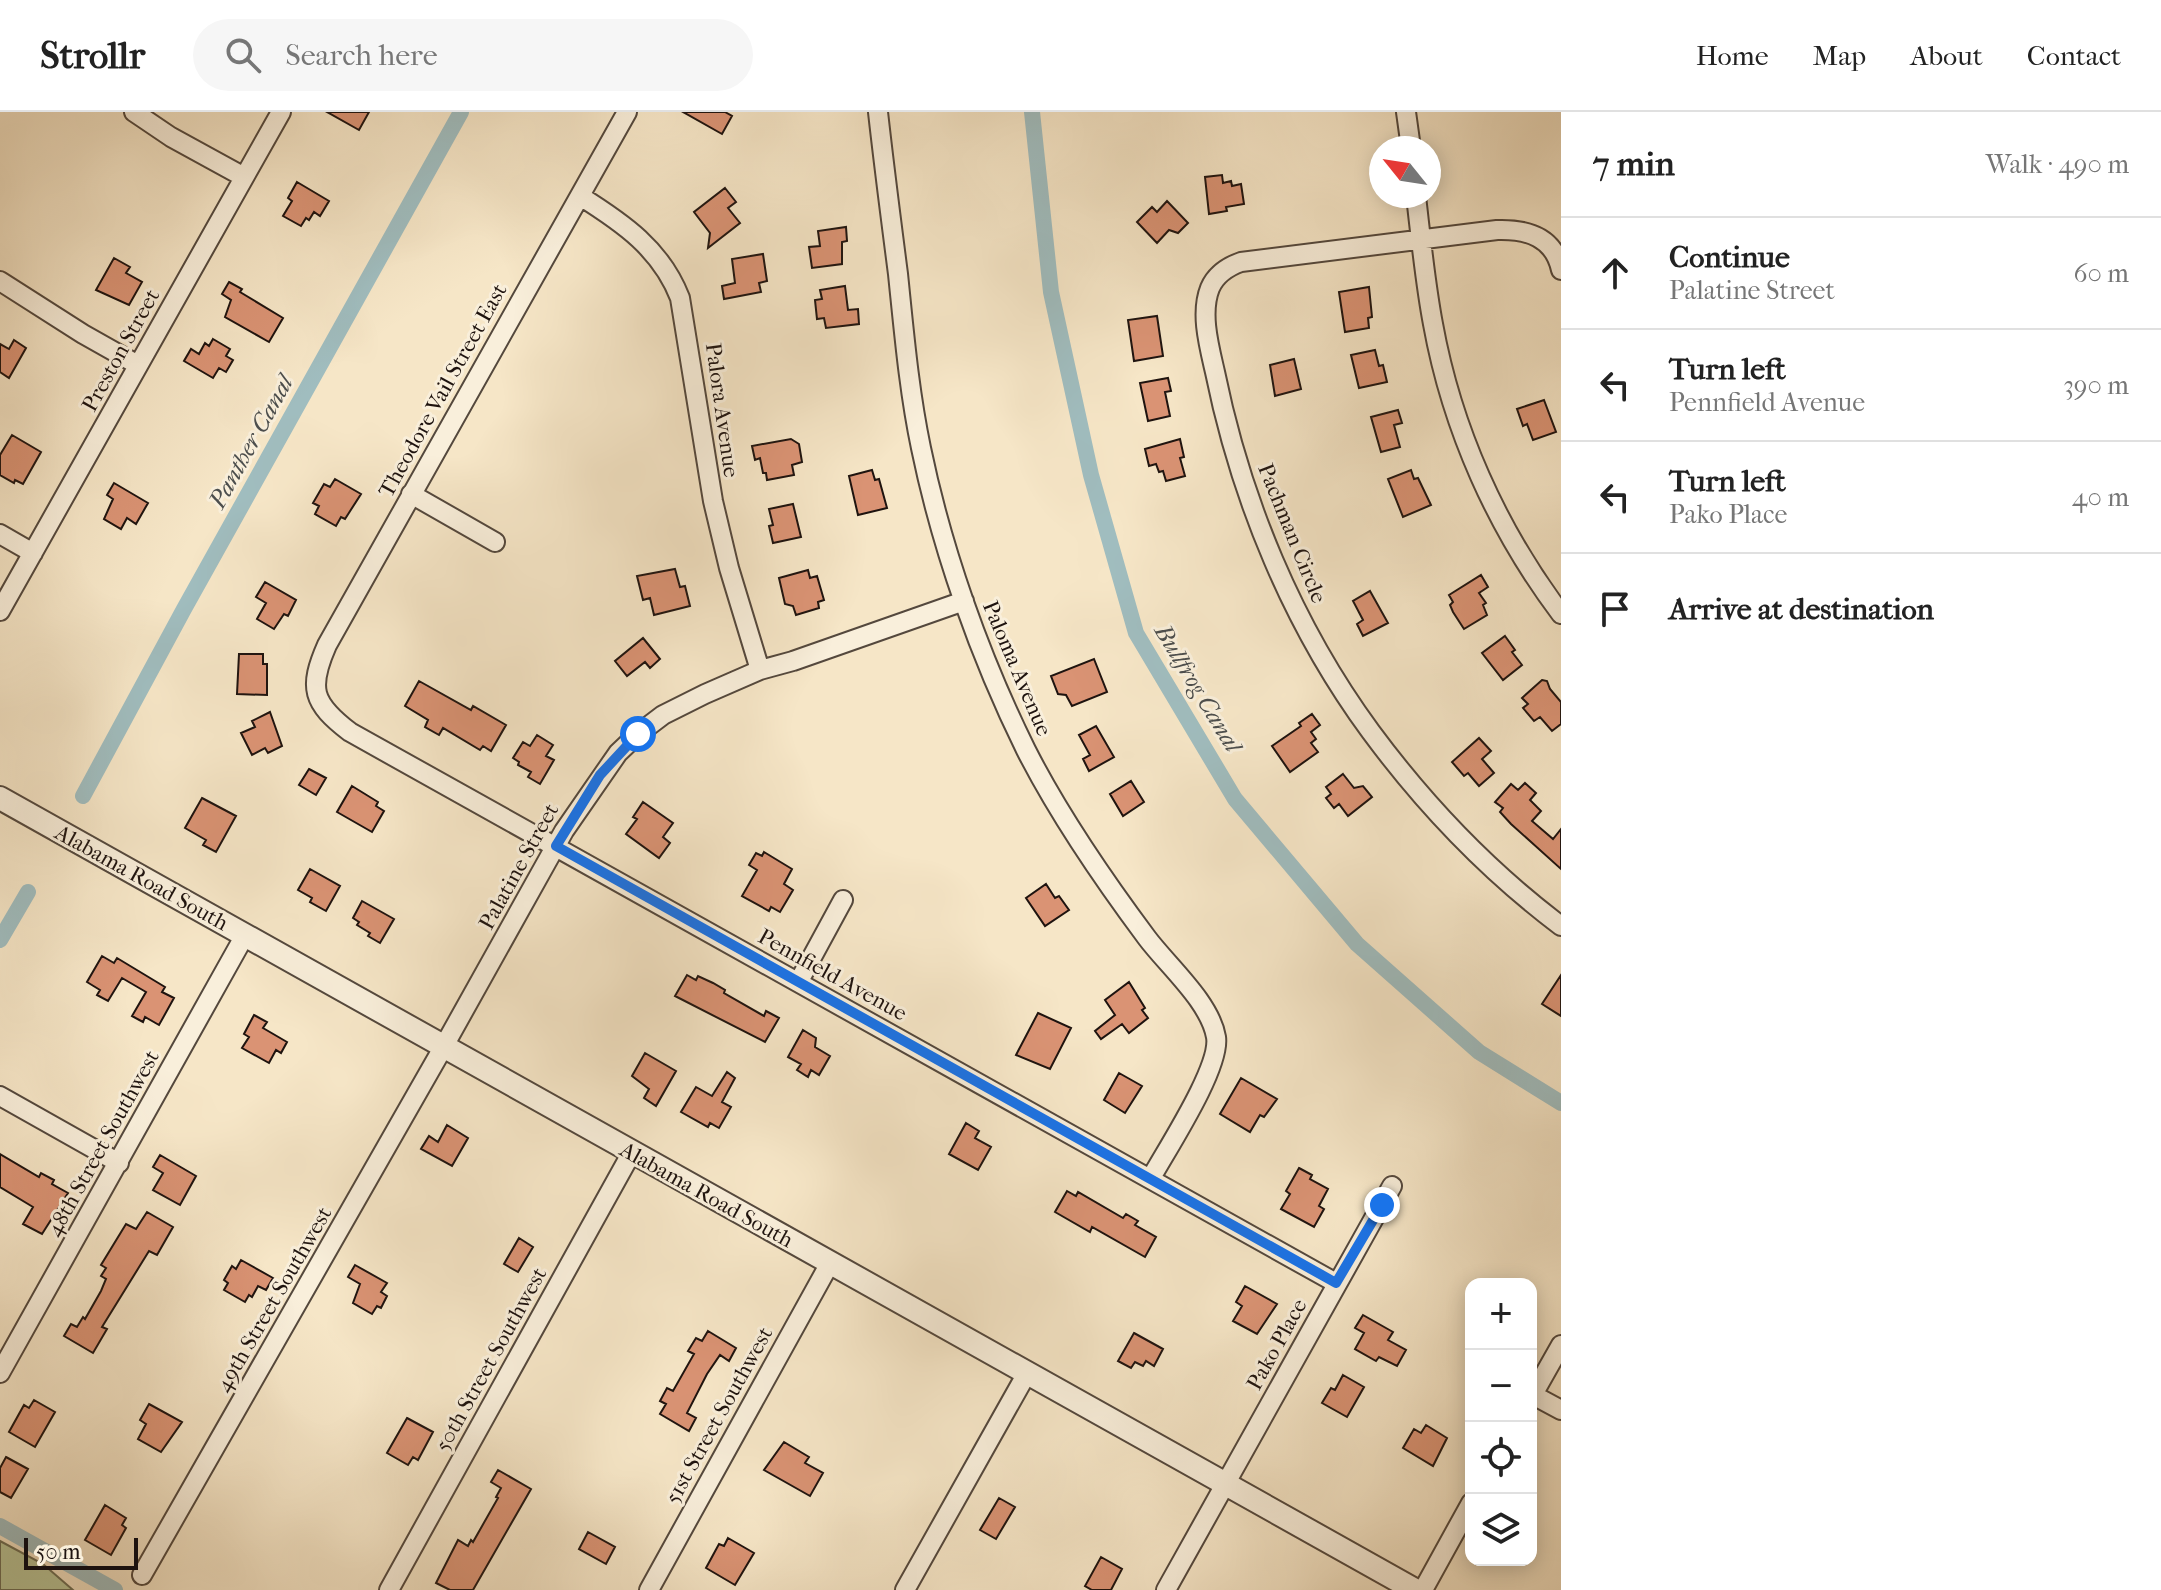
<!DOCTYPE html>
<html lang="en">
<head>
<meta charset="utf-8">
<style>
  :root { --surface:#fff; --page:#f6f6f6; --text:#222; --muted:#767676; --line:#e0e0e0 }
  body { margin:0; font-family:"IM FELL French Canon",serif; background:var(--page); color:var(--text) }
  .controls { position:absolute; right:24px; bottom:24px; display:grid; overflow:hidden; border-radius:16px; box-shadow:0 4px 20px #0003 }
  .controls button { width:72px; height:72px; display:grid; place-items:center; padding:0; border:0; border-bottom:2px solid var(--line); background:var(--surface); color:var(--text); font:40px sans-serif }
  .compass { position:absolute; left:1369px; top:24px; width:72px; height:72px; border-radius:50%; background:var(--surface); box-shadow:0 4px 20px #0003; rotate:300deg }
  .scale { position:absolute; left:24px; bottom:20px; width:114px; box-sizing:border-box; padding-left:8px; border:4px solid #1e130f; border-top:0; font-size:22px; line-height:28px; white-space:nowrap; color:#1e130f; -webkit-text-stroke:6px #f9efdb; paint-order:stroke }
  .stop { position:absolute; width:24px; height:24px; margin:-18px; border:6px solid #1a73e8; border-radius:50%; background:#fff }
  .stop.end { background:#1a73e8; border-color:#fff; box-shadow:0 2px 8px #0008 }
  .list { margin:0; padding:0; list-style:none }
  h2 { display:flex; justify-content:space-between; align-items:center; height:104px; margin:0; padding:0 32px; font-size:34px }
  h2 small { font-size:26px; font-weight:400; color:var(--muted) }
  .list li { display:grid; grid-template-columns:52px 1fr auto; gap:24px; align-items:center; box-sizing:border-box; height:112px; padding:0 32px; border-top:2px solid var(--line) }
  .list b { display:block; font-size:30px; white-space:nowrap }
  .list p { margin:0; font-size:26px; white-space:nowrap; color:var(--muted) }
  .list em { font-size:26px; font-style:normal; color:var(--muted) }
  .icon { flex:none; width:44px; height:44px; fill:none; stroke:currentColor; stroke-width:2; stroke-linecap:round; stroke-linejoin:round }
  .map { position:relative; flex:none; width:1561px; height:1478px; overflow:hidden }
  header { display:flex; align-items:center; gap:48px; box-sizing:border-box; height:112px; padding:0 40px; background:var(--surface); border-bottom:2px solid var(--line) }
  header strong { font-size:38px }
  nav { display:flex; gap:44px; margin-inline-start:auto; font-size:28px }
  .search { width:560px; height:72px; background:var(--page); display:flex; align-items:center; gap:20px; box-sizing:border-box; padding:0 28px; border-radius:44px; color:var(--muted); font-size:30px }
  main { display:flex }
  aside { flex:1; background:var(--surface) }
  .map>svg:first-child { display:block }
  .green { fill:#b8c699; stroke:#6b6c54; stroke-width:2 }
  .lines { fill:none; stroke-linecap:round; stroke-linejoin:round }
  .canal { stroke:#a0bdbf; stroke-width:16 }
  .building { fill:#da9374; stroke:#1e130f; stroke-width:2 }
  .minor-casing { stroke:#54483d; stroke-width:22 }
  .tertiary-casing { stroke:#54483d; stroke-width:26 }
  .minor { stroke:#f9efdb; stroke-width:18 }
  .tertiary { stroke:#f9efdb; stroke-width:22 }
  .route { stroke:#1a73e8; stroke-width:10 }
  .labels { text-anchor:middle; stroke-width:6; stroke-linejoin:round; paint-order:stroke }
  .street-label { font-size:22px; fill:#1e130f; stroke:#f9efdb }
  .water-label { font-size:24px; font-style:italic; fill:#4c4e4d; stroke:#f9efdb }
</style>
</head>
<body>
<header>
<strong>Strollr</strong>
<div class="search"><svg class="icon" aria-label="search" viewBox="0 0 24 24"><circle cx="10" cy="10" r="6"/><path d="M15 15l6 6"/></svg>Search here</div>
<nav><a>Home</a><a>Map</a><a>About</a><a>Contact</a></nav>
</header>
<main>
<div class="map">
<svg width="1561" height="1478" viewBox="0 0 1561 1478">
  <rect width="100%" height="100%" fill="#f6e6c7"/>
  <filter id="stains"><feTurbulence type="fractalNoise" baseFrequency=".0025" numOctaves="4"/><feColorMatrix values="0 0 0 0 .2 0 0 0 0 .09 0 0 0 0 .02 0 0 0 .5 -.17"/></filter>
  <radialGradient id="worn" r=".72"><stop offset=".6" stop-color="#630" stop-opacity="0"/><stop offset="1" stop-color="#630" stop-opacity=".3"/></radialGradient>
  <path class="green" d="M0 1429 43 1452 73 1478H0Z"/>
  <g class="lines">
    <path class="canal" d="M1032 0 1051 180 1091 363 1136 521 1235 687 1357 832 1479 940 1561 991
      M83 684 184 497 461 0
      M0 828 28 780
      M0 1414 115 1478"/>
  </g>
  <path class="building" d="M327 0H369L359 18Z
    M683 0H725L732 4 722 22Z
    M1222 63 1223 71 1231 69 1232 74 1241 72 1244 92 1226 95 1227 99 1209 102 1205 65Z
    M297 70 329 89 320 104 314 100 309 108 306 106 301 114 283 104 292 89 288 86Z
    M725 76 736 90 728 96 740 111 708 136 710 121 694 100Z
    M1167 89 1188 111 1178 121 1169 118 1157 131 1137 110 1152 95 1157 100Z
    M846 115 847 129 842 130V152L812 156 809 135 820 134 818 119Z
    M763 142 767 169 759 171 761 180 724 187 722 174 735 171 732 147Z
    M114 146 130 155 126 161 142 170 129 193 96 178Z
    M229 170 242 177 240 180 283 206 269 230 225 205 231 188 222 182Z
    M845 174 848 198 858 197 859 212 826 216 824 206 817 207 815 188 822 187 820 178Z
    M1369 175 1372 205 1368 206 1369 216 1345 220 1339 180Z
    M1157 204 1163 244 1134 249 1128 208Z
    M213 227 230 237 226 244 233 248 226 260 219 256 213 266 184 249 191 237 199 242 205 231 209 234Z
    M14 228 26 236 9 266 0 260V232L9 237Z
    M1375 238 1379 254 1383 253 1387 270 1359 276 1351 243Z
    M1294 247 1301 277 1275 284 1270 253Z
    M1168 266 1171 279 1165 280 1170 304 1148 309 1140 271Z
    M1544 288 1556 320 1533 328 1527 312 1523 314 1517 297Z
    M1398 298 1402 311 1394 313 1400 335 1381 340 1371 305Z
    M12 323 41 340 23 372 15 368 14 371 0 363V343Z
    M791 327 799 332 802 350 792 353 794 363 767 368 766 361H763L760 346 755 348 752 334Z
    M1180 327 1184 345 1180 346 1185 364 1166 369 1163 359 1159 360 1156 352 1149 354 1145 337Z
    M872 358 875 368 879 367 887 396 858 403 849 364Z
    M1411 358 1414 367 1418 366 1431 393 1403 405 1388 367Z
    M335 367 361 382 345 407 341 405 336 414 315 402 319 394 313 391 324 372 330 375Z
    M114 371 148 391 136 412 127 406 121 417 104 407 113 387 107 383Z
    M793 392 801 425 773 431 769 414 773 413 769 397Z
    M675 457 680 475 685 474 690 494 654 503 650 486 643 488 637 464Z
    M808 458 810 466 817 464 824 488 818 490 819 496 796 503 793 494 785 492 779 466Z
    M1481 463 1488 475 1479 481 1486 491 1483 493 1487 503 1464 517 1453 500 1450 493 1453 490 1449 483Z
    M265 470 296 488 288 504 284 502 274 517 257 507 266 491 256 485Z
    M1370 479 1388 511 1363 524 1357 512 1363 508 1353 489Z
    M1505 524 1515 538 1512 540 1522 553 1503 568 1482 541Z
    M643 526 660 547 650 556 645 550 627 564 615 549Z
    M239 542H263V552H267V583L237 582Z
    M1094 547 1107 580 1072 594 1066 583 1058 582 1051 564Z
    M1542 568 1547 569 1550 577 1561 590V612L1552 619 1540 605 1534 609 1523 596 1528 592 1522 586Z
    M419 569 471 598 473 594 506 613 491 639 483 634 480 638 443 616 439 623 425 615 428 608 405 594Z
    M270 600 282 634 268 641 265 636 252 643 241 621 255 615 252 609Z
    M1312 602 1320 613 1311 620 1316 627 1311 631 1318 640 1290 660 1272 634 1301 614 1299 611Z
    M1096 614 1114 645 1089 659 1083 647 1090 643 1079 623Z
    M537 623 553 633 546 644 554 648 540 672 528 665 531 660 518 653 519 650 513 646 523 630 530 634Z
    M1479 626 1491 639 1482 647 1494 661 1479 674 1468 661 1464 664 1452 650Z
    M309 657 326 666 316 683 299 673Z
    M1343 662 1354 676 1363 674 1372 685 1348 704 1339 692 1334 696 1326 686 1331 682 1326 675Z
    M1131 669 1144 690 1123 704 1110 682Z
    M1525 671 1536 681 1530 688 1541 699 1532 709 1553 727 1561 717V757L1511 712 1500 700 1503 696 1495 690 1511 672 1518 678Z
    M352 674 378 690 376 694 384 699 372 720 337 700Z
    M202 686 236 704 216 740 203 733 206 728 185 716Z
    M643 690 673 711 663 725 670 731 659 746 626 722 637 707 633 705Z
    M764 740 792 757 784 772 793 778 780 800 771 795 769 799 742 784 757 758 749 753 756 741 762 744Z
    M310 757 340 774 326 799 310 790 312 786 298 778Z
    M1046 772 1055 786 1059 784 1069 798 1045 814 1026 786Z
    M362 789 394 807 380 831 368 824 370 821 357 813 359 810 353 806Z
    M102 844 114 851 117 846 165 875 162 880 174 886 159 913 145 905 143 910 132 904 146 880 122 866 108 889 97 883 100 878 87 870Z
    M687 863 696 868 698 864 713 871 725 878 724 881 764 904 766 899 779 906 765 930 675 884Z
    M1561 863V904L1542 892Z
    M1129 870 1145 896 1142 898 1148 906 1129 921 1122 912 1101 927 1095 919 1115 903 1105 888Z
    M1038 901 1071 916 1050 957 1016 943Z
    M254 903 267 910 263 916 287 930 281 941 276 938 269 951 242 936 249 925 244 922Z
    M803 918 816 926 815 935 830 944 819 963 811 958 808 965 797 958 801 952 788 945Z
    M645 941 676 959 656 994 644 986 649 977 632 964Z
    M727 960 735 966 722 990 731 995 719 1016 710 1011 708 1015 681 1000 696 975 712 984Z
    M1119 961 1142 974 1125 1001 1104 988Z
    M1241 966 1277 987 1264 1005 1260 1003 1250 1020 1220 1002Z
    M966 1011 979 1019 975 1026 991 1035 978 1058 949 1042Z
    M447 1013 468 1026 452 1054 421 1037 429 1024 438 1030Z
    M0 1042 39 1065 41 1061 54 1068 52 1072 68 1081 42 1122 23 1112 33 1095 0 1075Z
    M160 1043 196 1064 180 1093 153 1078 163 1061 153 1055Z
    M1299 1056 1312 1063 1310 1067 1328 1077 1319 1094 1324 1097 1314 1115 1281 1097 1290 1082 1286 1079Z
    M1067 1079 1076 1084 1078 1080 1123 1106 1126 1102 1138 1109 1135 1113 1156 1125 1145 1145 1092 1115 1090 1120 1055 1100Z
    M147 1100 173 1115 157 1143 149 1139 102 1215 107 1217 93 1241 64 1224 71 1212 77 1215 83 1205 85 1207 101 1179 106 1167 101 1164 106 1156 101 1153 126 1112 136 1117Z
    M519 1126 533 1135 518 1160 504 1152Z
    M241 1148 273 1166 266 1178 258 1174 252 1185 249 1183 245 1190 224 1178 228 1171 224 1168 232 1154 236 1157Z
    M355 1153 387 1171 381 1180 387 1184 381 1196 377 1194 372 1202 353 1191 360 1172 348 1165Z
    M1245 1174 1277 1192 1257 1222 1233 1209 1242 1194 1236 1190Z
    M1363 1203 1393 1220 1388 1228 1406 1238 1397 1254 1379 1245 1376 1249 1355 1237 1364 1221 1355 1216Z
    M708 1219 736 1236 729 1249 720 1243 707 1262 687 1301 696 1306 689 1319 660 1302 666 1292 660 1289 667 1276 673 1279 694 1242 688 1239 696 1226 702 1229Z
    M1134 1221 1163 1237 1154 1254 1146 1249 1143 1254 1135 1250 1131 1256 1118 1249Z
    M1343 1263 1364 1275 1347 1305 1322 1291 1331 1276 1335 1278Z
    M34 1288 55 1300 35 1335 9 1320 24 1293 29 1296Z
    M149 1292 182 1310 161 1340 138 1327 146 1312 140 1308Z
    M407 1306 433 1320 418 1348 413 1345 408 1353 387 1341Z
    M1426 1313 1447 1326 1433 1354 1403 1336 1414 1317 1421 1321Z
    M784 1330 809 1345 805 1351 823 1361 810 1384 764 1358Z
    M6 1345 28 1357 11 1386 0 1380V1356Z
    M498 1358 531 1377 473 1478H450L436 1471 458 1428 468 1434 471 1428 473 1430 498 1386 496 1385 501 1376 491 1370Z
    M999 1386 1015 1395 996 1427 980 1418Z
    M105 1393 126 1406 122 1413 126 1416 111 1443 85 1428Z
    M588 1420 615 1435 606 1452 579 1437Z
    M728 1426 754 1441 735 1473 706 1456 719 1432 724 1434Z
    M1101 1445 1122 1457 1111 1478H1092L1085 1474Z"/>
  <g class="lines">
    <defs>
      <path id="minor" d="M134 0 171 25 244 65
        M627 0 327 533C308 576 312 591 350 620L1336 1171
        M878 0C884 54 891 108 898 162 904 220 909 279 921 336 942 438 980 545 1026 638 1060 705 1103 767 1147 826 1168 854 1210 890 1216 925 1221 955 1167 1037 1151 1066
        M1406 0 1411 36
        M580 84C623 111 661 137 680 186L713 389 729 456 760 558
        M1416 84C1421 127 1425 170 1433 212 1452 317 1497 417 1561 502
        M1561 158C1554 125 1527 117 1497 118L1241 150C1227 155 1216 162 1210 176 1200 201 1209 234 1215 260 1241 388 1293 514 1371 620 1425 693 1488 759 1561 814
        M0 169 83 222 138 253
        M411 382 495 430
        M0 422 33 441
        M0 499 281 0
        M799 869 843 788
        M0 984 119 1051
        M0 1261 245 823
        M1533 1283 1561 1298
        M1531 1286 1561 1233
        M142 1463 444 934 564 719 618 641 638 622 663 603 705 582 760 558 793 549 964 489
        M389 1478 632 1040
        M649 1478 830 1151
        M905 1478 1027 1261
        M1166 1478 1392 1074
        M1423 1478 1471 1391"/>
      <path id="tertiary" d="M0 686 1415 1478"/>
    </defs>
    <use href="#minor" class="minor-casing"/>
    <use href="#tertiary" class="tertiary-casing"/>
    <use href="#minor" class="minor"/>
    <use href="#tertiary" class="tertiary"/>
  </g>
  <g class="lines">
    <path class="route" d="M638 622 600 663 556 734 1336 1171 1382 1093"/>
  </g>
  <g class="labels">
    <g class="street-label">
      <text transform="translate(120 238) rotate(-61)" y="8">Preston Street</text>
      <text transform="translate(442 278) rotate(-61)" y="8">Theodore Vail Street East</text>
      <text transform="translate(723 298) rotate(82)" y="8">Palora Avenue</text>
      <text transform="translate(1293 421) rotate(68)" y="8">Pachman Circle</text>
      <text transform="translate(1018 556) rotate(67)" y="8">Paloma Avenue</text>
      <text transform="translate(518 754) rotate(-61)" y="8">Palatine Street</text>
      <text transform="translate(142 765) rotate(29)" y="8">Alabama Road South</text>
      <text transform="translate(833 862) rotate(29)" y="8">Pennfield Avenue</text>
      <text transform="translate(102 1031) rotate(-61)" y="8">48th Street Southwest</text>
      <text transform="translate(707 1082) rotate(29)" y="8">Alabama Road South</text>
      <text transform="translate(273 1187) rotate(-60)" y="8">49th Street Southwest</text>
      <text transform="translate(1276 1232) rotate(-61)" y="8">Pako Place</text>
      <text transform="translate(490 1247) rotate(-61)" y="8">50th Street Southwest</text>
      <text transform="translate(718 1303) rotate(-61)" y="8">51st Street Southwest</text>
    </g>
    <g class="water-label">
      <text transform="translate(251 330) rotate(-61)" y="8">Panther Canal</text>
      <text transform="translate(1198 576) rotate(59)" y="8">Bullfrog Canal</text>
    </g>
  </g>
  <rect width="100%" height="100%" filter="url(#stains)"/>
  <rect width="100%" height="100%" fill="url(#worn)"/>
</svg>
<div class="controls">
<button>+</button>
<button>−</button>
<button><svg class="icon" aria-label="locate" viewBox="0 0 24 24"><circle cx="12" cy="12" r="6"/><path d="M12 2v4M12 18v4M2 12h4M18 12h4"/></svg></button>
<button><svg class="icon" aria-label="layers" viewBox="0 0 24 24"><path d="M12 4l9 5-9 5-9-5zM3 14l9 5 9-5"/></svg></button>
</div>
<svg class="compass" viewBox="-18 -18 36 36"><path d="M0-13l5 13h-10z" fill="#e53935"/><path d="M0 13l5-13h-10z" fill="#767676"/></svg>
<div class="scale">50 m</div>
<div class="stop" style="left:638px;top:622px"></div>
<div class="stop end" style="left:1382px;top:1093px"></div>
</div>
<aside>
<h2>7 min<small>Walk · 490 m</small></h2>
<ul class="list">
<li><svg class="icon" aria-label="ahead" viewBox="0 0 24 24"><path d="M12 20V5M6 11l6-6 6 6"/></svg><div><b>Continue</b><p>Palatine Street</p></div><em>60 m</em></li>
<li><svg class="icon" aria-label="left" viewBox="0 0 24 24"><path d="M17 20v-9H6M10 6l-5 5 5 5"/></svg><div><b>Turn left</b><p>Pennfield Avenue</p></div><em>390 m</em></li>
<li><svg class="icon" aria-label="left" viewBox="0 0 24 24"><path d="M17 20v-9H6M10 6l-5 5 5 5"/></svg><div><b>Turn left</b><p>Pako Place</p></div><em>40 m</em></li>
<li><svg class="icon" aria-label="arrive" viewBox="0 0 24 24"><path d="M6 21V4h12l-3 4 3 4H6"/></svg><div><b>Arrive at destination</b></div></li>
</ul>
</aside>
</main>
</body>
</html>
